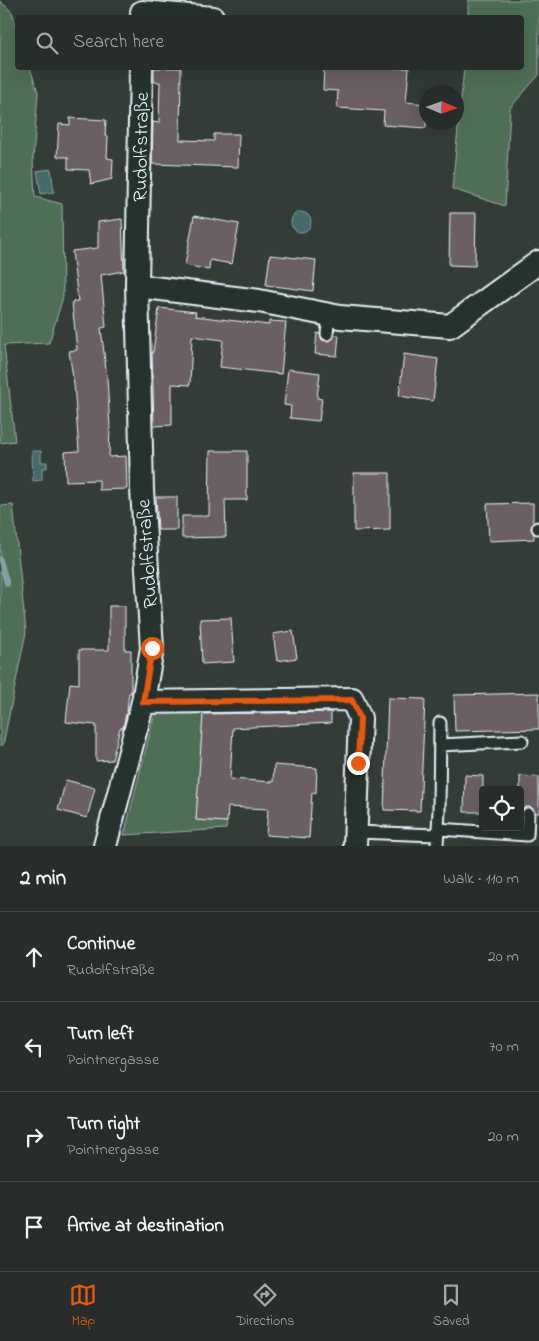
<!DOCTYPE html>
<html lang="en">
<head>
<meta charset="utf-8">
<style>
  :root { --surface:#272d2a; --page:#333936; --text:#f1f3f6; --muted:#a4a8a8; --line:#434947; --accent:#ea580c }
  body { margin:0; font-family:"Indie Flower",sans-serif; background:var(--page); color:var(--text) }
  .controls { position:absolute; right:15px; bottom:15px; display:grid; overflow:hidden; border-radius:5px; box-shadow:0 5px 20px #0002 }
  .controls button { width:45px; height:45px; display:grid; place-items:center; padding:0; border:0; border-bottom:1px solid var(--line); background:var(--surface); color:var(--text); font:25px sans-serif }
  .compass { position:absolute; left:419px; top:85px; width:45px; height:45px; border-radius:50%; background:var(--surface); box-shadow:0 5px 20px #0002; rotate:92deg }
  .stop { position:absolute; width:15px; height:15px; margin:-11px; border:4px solid #ea580c; border-radius:50%; background:#fff }
  .stop.end { background:#ea580c; border-color:#fff; box-shadow:0 1px 5px #0008 }
  .list { margin:0; padding:0; list-style:none }
  h2 { display:flex; justify-content:space-between; align-items:center; height:65px; margin:0; padding:0 20px; font-size:21px }
  h2 small { font-size:16px; font-weight:400; color:var(--muted) }
  .list li { display:grid; grid-template-columns:32px 1fr auto; gap:15px; align-items:center; box-sizing:border-box; height:90px; padding:0 20px; border-top:1px solid var(--line) }
  .list b { display:block; font-size:19px; white-space:nowrap }
  .list p { margin:0; font-size:16px; white-space:nowrap; color:var(--muted) }
  .list em { font-size:16px; font-style:normal; color:var(--muted) }
  .icon { flex:none; width:28px; height:28px; fill:none; stroke:currentColor; stroke-width:2; stroke-linecap:round; stroke-linejoin:round }
  .map { position:relative; flex:none; width:539px; height:846px; overflow:hidden }
  .search { position:absolute; background:var(--surface); box-shadow:0 5px 20px #0002; left:15px; right:15px; top:15px; height:55px; display:flex; align-items:center; gap:12px; box-sizing:border-box; padding:0 18px; border-radius:5px; color:var(--muted); font-size:19px }
  .sheet { height:425px; background:var(--surface) }
  nav { display:flex; justify-content:space-around; align-items:center; box-sizing:border-box; height:70px; border-top:1px solid var(--line); background:var(--surface); font-size:14px; color:var(--muted) }
  nav a { display:grid; justify-items:center; gap:2px }
  nav .on { color:var(--accent) }
  .map>svg:first-child { display:block }
  .green { fill:#4f6e57; stroke:#9cb0a8 }
  .water { fill:#456a69; stroke:#86a0a2 }
  .lines { fill:none; stroke-linecap:round; stroke-linejoin:round }
  .stream { stroke:#86a0a2; stroke-width:5.5 }
  .building { fill:#6b5f63; stroke:#e8f1f8 }
  .service-casing { stroke:#e8f1f8; stroke-width:15 }
  .minor-casing { stroke:#e8f1f8; stroke-width:26 }
  .service { stroke:#26332d; stroke-width:11 }
  .minor { stroke:#26332d; stroke-width:22 }
  .route { stroke:#ea580c; stroke-width:6 }
  .labels { text-anchor:middle; stroke-width:5; stroke-linejoin:round; paint-order:stroke }
  .street-label { font-size:20px; fill:#e8f1f8; stroke:#26332d }
</style>
</head>
<body>
<div class="map">
<svg width="539" height="846" viewBox="0 0 539 846">
  <rect width="100%" height="100%" fill="#343c38"/>
  <filter id="ink" filterUnits="userSpaceOnUse"><feTurbulence type="fractalNoise" baseFrequency=".02" numOctaves="2"/><feDisplacementMap in="SourceGraphic" scale="10" xChannelSelector="R" yChannelSelector="G"/><feConvolveMatrix kernelMatrix="1 2 1 2 8 2 1 2 1" color-interpolation-filters="sRGB"/></filter>
  <g filter="url(#ink)">
    <path class="green" d="M468 0H539V75L510 108 505 206 452 189 464 68H522V18L468 17Z
      M0 1 12 12 17 28 18 68H30L38 92 33 159 35 197 62 204 63 297 49 343 4 345 15 441 0 443Z
      M13 505 26 632 3 745H0V506Z
      M204 704 196 820 227 822 226 829 124 835 156 709Z"/>
    <path class="water" d="M51 169 54 192 41 194 37 171Z
      M291 222a10 10 0 1 1 20 0a10 10 0 1 1-20 0Z
      M32 451H41V462H47V468H42V480L33 481Z"/>
    <g class="lines">
      <path class="stream" d="M0 559 7 584"/>
    </g>
    <path class="building" d="M154 68H181L180 140 214 141V134H239L238 167 152 164 153 122 159 123 160 82H154Z
      M324 68H409L406 102 426 104V128L383 125 384 111 337 108 338 91 323 90Z
      M70 118 106 120 105 136H108L107 158 113 159 112 179 91 184 89 170 68 169V157H57L59 124 70 125Z
      M450 213H476L475 266 449 265Z
      M194 216 239 224 232 264 210 260 209 270 185 265Z
      M122 219 124 271 101 275 106 327 101 328 107 378 110 427 109 457 126 456 127 489 99 490V480L66 481 65 452 79 451 74 384 69 351 77 350 72 302 78 301 72 251 98 248V222Z
      M270 255 316 260 313 291 266 285Z
      M159 308 196 312 195 316 269 325V321L286 322 281 374 220 367 223 340 192 336 190 385 172 384V425L154 426 152 352H153Z
      M317 333 320 334 322 340 327 341 333 339 334 335H339L337 356 315 354Z
      M404 354 438 359 433 401 399 396Z
      M288 369 320 373 317 398 322 399 319 421 290 418 291 406 284 405Z
      M210 451H247V500H225L226 537 182 538V516H209Z
      M354 473H390V530L354 531Z
      M156 497H177V530H158Z
      M533 503V522L531 528 534 534V539L489 541 487 504Z
      M109 606H125V650H131V693H129L127 709 123 728H120L112 760 96 761V725L66 722 70 683 79 684V650H109Z
      M231 618 234 662 202 664 200 619Z
      M293 631 297 658 277 661 273 634Z
      M539 693V729L455 731 454 695Z
      M388 698 425 699 420 811 384 810Z
      M331 712V723L233 728 230 779 273 782 274 765 317 768 316 793 312 792 309 838 266 835 268 809 228 807 227 822 196 820 203 714Z
      M465 775 483 776V812H464Z
      M520 776 539 777V813H535L532 808 528 807 524 808 520 813Z
      M66 780 95 788 87 818 58 810Z"/>
    <g class="lines">
      <defs>
        <path id="service" d="M327 334 329 315
          M538 528H539
          M440 745 522 741
          M438 829 527 835 528 814
          M355 832 437 835
          M437 846 439 811 440 723"/>
        <path id="minor" d="M142 12 213 18
          M137 286 259 301 340 317 450 326 539 262
          M143 702 352 699 360 718 355 846
          M105 846 143 702 152 648 142 490 137 286 141 68"/>
      </defs>
      <use href="#service" class="service-casing"/>
      <use href="#minor" class="minor-casing"/>
      <use href="#service" class="service"/>
      <use href="#minor" class="minor"/>
    </g>
  </g>
  <g class="lines" filter="url(#ink)">
    <path class="route" d="M152 648 143 702 352 700 360 718 358 763"/>
  </g>
  <g class="labels">
    <g class="street-label">
      <text transform="translate(140 147) rotate(-89)" y="7">Rudolfstraße</text>
      <text transform="translate(146 554) rotate(-94)" y="7">Rudolfstraße</text>
    </g>
  </g>
</svg>
<div class="controls">
<button><svg class="icon" aria-label="locate" viewBox="0 0 24 24"><circle cx="12" cy="12" r="6"/><path d="M12 2v4M12 18v4M2 12h4M18 12h4"/></svg></button>
</div>
<svg class="compass" viewBox="-18 -18 36 36"><path d="M0-13l5 13h-10z" fill="#e53935"/><path d="M0 13l5-13h-10z" fill="#a4a8a8"/></svg>
<div class="stop" style="left:152px;top:648px"></div>
<div class="stop end" style="left:358px;top:763px"></div>
<div class="search"><svg class="icon" aria-label="search" viewBox="0 0 24 24"><circle cx="10" cy="10" r="6"/><path d="M15 15l6 6"/></svg>Search here</div>
</div>
<section class="sheet">
<h2>2 min<small>Walk · 110 m</small></h2>
<ul class="list">
<li><svg class="icon" aria-label="ahead" viewBox="0 0 24 24"><path d="M12 20V5M6 11l6-6 6 6"/></svg><div><b>Continue</b><p>Rudolfstraße</p></div><em>20 m</em></li>
<li><svg class="icon" aria-label="left" viewBox="0 0 24 24"><path d="M17 20v-9H6M10 6l-5 5 5 5"/></svg><div><b>Turn left</b><p>Pointnergasse</p></div><em>70 m</em></li>
<li><svg class="icon" aria-label="right" viewBox="0 0 24 24"><path d="M7 20v-9h11M14 6l5 5-5 5"/></svg><div><b>Turn right</b><p>Pointnergasse</p></div><em>20 m</em></li>
<li><svg class="icon" aria-label="arrive" viewBox="0 0 24 24"><path d="M6 21V4h12l-3 4 3 4H6"/></svg><div><b>Arrive at destination</b></div></li>
</ul>
</section>
<nav>
<a class="on"><svg class="icon" aria-label="map" viewBox="0 0 24 24"><path d="M3 6l6-2 6 2 6-2v14l-6 2-6-2-6 2zM9 4v14M15 6v14"/></svg>Map</a>
<a><svg class="icon" aria-label="directions" viewBox="0 0 24 24"><path d="M12 3l9 9-9 9-9-9zM9 14v-3h6M13 9l2 2-2 2"/></svg>Directions</a>
<a><svg class="icon" aria-label="saved" viewBox="0 0 24 24"><path d="M7 4h10v16l-5-4-5 4z"/></svg>Saved</a>
</nav>
</body>
</html>
